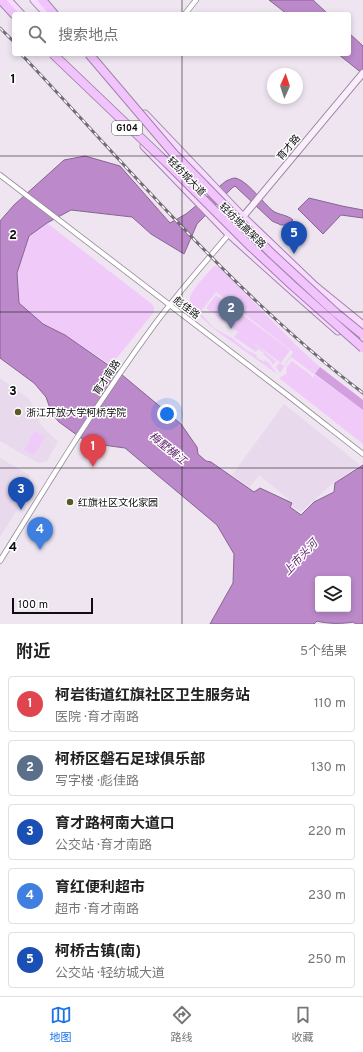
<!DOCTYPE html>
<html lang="zh">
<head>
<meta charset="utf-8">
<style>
  :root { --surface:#fff; --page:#f2f2f2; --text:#222; --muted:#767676; --line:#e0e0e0; --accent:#1a73e8 }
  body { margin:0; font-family:Overpass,"Noto Sans SC",sans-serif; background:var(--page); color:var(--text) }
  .controls { position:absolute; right:12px; bottom:12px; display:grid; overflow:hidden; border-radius:4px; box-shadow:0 2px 6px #0003 }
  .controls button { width:36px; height:36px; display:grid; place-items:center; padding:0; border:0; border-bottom:1px solid var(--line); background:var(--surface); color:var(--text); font:20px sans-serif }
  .compass { position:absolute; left:267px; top:68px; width:36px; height:36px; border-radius:50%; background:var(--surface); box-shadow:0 2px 6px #0003; rotate:3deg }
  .scale { position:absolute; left:12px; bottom:10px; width:81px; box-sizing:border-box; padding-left:4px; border:2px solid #100d11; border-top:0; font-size:11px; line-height:14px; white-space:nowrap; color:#100d11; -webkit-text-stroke:3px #fff; paint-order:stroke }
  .you { position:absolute; left:167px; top:414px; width:14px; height:14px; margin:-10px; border:3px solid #fff; border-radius:50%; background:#1a73e8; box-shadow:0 0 0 6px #1a73e833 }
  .badge { display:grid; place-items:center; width:26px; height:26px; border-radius:50%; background:var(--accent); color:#fff; font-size:13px; font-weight:700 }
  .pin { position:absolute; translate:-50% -33px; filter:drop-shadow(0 1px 2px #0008) }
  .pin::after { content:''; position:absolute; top:21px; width:14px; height:12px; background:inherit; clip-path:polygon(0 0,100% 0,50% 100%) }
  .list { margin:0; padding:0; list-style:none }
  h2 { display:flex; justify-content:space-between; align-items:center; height:52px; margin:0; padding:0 16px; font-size:17px }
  h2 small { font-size:13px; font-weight:400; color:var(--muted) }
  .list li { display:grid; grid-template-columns:26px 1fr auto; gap:12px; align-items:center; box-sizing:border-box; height:56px; margin:0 8px 8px; padding:0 8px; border:1px solid var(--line); border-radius:4px }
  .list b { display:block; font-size:15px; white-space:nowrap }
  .list p { margin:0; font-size:13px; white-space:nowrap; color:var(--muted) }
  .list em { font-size:13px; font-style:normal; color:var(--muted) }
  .icon { flex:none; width:22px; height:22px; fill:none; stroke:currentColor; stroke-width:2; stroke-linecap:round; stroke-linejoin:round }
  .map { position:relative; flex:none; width:363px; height:624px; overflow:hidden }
  .search { position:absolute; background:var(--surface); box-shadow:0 2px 6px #0003; left:12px; right:12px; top:12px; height:44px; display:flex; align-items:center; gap:10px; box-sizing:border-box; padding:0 14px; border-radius:4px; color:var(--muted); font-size:15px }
  .sheet { height:372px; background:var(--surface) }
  nav { display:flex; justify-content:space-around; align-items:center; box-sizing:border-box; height:56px; border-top:1px solid var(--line); background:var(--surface); font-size:11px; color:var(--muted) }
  nav a { display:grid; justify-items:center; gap:2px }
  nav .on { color:var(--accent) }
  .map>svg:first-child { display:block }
  .built { fill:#e8d9ec }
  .green { fill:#f0cbfa }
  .forest { fill:#d39fe1 }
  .water { fill:#bc89ca; stroke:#886492; fill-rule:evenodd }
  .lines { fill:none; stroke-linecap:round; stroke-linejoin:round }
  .street-casing { stroke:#938a95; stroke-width:6 }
  .secondary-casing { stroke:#938a95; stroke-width:8 }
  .primary-casing { stroke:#a284aa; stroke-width:9 }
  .highway-casing { stroke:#a284aa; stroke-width:10 }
  .street { stroke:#fff; stroke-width:4.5 }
  .secondary { stroke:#fbedfe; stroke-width:6 }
  .primary { stroke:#f7dcfe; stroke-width:7 }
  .highway { stroke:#f1c4fd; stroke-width:8 }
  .rail-casing { stroke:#726c74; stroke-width:3 }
  .rail { stroke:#fff; stroke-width:1.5; stroke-dasharray:4.5; stroke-linecap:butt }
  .highway-bridge-casing { stroke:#a284aa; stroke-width:10; stroke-linecap:butt }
  .highway-bridge { stroke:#f1c4fd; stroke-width:8 }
  .grid { fill:none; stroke:#100d11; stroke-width:1; stroke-opacity:0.55 }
  .poi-dot { fill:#5a5a26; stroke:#fff; stroke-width:1.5 }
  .labels { text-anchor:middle; stroke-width:3; stroke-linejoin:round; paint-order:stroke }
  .shield { fill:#fff; stroke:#585658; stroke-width:1 }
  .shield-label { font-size:9px; font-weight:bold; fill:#100d11 }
  .street-label { font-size:10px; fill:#100d11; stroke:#fff }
  .poi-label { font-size:10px; fill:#100d11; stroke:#fff; text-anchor:start }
  .water-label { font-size:11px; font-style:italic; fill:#5d1e6c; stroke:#fff }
  .grid-label { font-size:13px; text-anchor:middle; font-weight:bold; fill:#100d11; stroke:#fff; stroke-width:3; stroke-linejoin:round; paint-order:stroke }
</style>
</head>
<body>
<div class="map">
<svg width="363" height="624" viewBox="0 0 363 624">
  <rect width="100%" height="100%" fill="#eee5f1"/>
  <path class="built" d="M0 378 29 399 41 425 58 442 47 461 38 463 0 441Z
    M284 404 360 465 332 484 301 512 291 506 293 503 259 475 250 487 232 475Z
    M0 458 29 475 31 487 0 537Z"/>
  <path class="green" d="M47 223 152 304 154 308V312L111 365 65 335 43 324 19 304 17 273 29 236Z
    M214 266 219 267 298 347 320 367 315 375 363 410V444L279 378 286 374 287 371 286 368 292 361 311 375 312 378 315 375 291 357 280 373 276 367 279 363 284 366 293 352 216 292 198 315C196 312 191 309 190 305 185 295 208 273 214 266Z
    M216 295 290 350 281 363 245 337 276 361 273 365 271 361 263 354 264 353 258 349 256 352 234 337 238 332 206 308Z
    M202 315 214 328 232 338 248 351 257 355 256 357 264 362 265 360 269 363 277 374 214 329 200 316Z
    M35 431 45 437 34 455 24 450Z"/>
  <path class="forest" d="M320 367 363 400V410L315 374Z"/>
  <path class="water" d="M269 0H313L328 14H287Z
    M349 33 363 46V74L338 54H349Z
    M85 156 120 166 170 223 186 214 226 181C229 180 232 178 235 178 247 180 263 203 273 211 279 215 288 215 293 220L288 225H281L272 221 235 186 232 188 197 224 184 254 151 234 132 217 71 210 47 223 29 236 17 273 19 303 43 324 65 335 121 374 181 424 197 447 198 454 206 461 211 462 254 492 260 488 292 503 290 507 301 515 314 502 334 492 335 483 363 465V624H356L353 622C343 624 327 624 317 621L314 624H210L233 583 234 554 217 525 125 448 88 443 59 422 52 414 46 397 34 383 0 358V221L14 205 64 160ZM318 579H348V609H318Z
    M309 198 342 206 363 210V218L341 215 323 234 298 209Z"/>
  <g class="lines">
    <defs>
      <path id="street" d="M185 14 196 0
        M0 175 286 394 363 454
        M0 561C49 482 97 403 152 328 176 295 203 265 229 234"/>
      <path id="secondary" d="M231 231 363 73"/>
      <path id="primary" d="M8 0 21 14
        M34 0 47 14
        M145 114 243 217 315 286 363 325
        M144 146 229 234 298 296 338 331"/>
      <path id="highway" d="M1 0 14 14
        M42 0 54 14"/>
    </defs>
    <use href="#street" class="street-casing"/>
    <use href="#secondary" class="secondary-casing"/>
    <use href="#primary" class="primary-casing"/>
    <use href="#highway" class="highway-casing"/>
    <use href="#street" class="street"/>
    <use href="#secondary" class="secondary"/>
    <use href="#primary" class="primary"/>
    <use href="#highway" class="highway"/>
    <defs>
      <path id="rail" d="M0 28 14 42
        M21 54C131 170 236 296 363 393"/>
    </defs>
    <use href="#rail" class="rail-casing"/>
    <use href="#rail" class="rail"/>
    <defs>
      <path id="highway-bridge" d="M53 54 166 162 248 244 292 285 363 348
        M89 54 174 154 270 252 336 313 363 335"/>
    </defs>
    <use href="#highway-bridge" class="highway-bridge-casing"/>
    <use href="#highway-bridge" class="highway-bridge"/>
  </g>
  <path class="grid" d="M182 0V14M182 54V624M0 156H363M0 312H363M0 468H363"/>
  <g class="poi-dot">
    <circle cx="18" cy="412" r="4"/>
    <circle cx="70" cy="502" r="4"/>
  </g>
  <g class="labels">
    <rect class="shield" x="112" y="121" width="30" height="14" rx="3"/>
    <g class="shield-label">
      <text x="127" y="131">G104</text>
    </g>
    <g class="street-label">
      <text transform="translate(288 147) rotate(-50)" y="4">育才路</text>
      <text transform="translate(187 176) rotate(46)" y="4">轻纺城大道</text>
      <text transform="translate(243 225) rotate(44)" y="4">轻纺城高架路</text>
      <text transform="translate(187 307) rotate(37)" y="4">彪佳路</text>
      <text transform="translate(106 377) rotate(-56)" y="4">育才南路</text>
    </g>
    <g class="poi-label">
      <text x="26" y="416">浙江开放大学柯桥学院</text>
      <text x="78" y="506">红旗社区文化家园</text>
    </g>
    <g class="water-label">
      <text transform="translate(168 448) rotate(39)" y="4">梅墅横江</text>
      <text transform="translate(300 557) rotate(-47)" y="4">上市头河</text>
    </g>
  </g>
  <g class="grid-label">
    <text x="13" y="83">1</text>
    <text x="13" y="239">2</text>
    <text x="13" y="395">3</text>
    <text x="13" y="551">4</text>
  </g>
</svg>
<div class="controls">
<button><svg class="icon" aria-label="layers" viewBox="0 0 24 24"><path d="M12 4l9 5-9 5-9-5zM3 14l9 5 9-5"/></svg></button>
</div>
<svg class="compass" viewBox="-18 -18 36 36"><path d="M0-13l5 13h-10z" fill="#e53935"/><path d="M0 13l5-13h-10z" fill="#767676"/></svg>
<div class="scale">100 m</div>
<div class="you"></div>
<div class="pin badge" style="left:93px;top:467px;background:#e0444e">1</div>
<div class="pin badge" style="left:231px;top:329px;background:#5c6f8a">2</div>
<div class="pin badge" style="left:21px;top:510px;background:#1a4fb4">3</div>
<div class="pin badge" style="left:40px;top:550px;background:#3f7fe0">4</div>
<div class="pin badge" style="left:294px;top:254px;background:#1a4fb4">5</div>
<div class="search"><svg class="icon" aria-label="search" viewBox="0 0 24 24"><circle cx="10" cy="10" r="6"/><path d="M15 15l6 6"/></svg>搜索地点</div>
</div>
<section class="sheet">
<h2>附近<small>5个结果</small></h2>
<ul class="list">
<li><span class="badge" style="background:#e0444e">1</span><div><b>柯岩街道红旗社区卫生服务站</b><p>医院 · 育才南路</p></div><em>110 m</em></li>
<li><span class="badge" style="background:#5c6f8a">2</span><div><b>柯桥区磐石足球俱乐部</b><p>写字楼 · 彪佳路</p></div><em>130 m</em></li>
<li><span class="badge" style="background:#1a4fb4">3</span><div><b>育才路柯南大道口</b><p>公交站 · 育才南路</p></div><em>220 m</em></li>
<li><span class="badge" style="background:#3f7fe0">4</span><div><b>育红便利超市</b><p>超市 · 育才南路</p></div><em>230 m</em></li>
<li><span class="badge" style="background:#1a4fb4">5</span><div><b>柯桥古镇(南)</b><p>公交站 · 轻纺城大道</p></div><em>250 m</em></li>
</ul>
</section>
<nav>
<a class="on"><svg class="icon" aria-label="map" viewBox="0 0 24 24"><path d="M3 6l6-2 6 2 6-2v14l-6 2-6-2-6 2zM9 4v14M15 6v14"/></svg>地图</a>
<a><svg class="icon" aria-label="directions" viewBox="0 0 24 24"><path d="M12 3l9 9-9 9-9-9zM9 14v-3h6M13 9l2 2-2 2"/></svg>路线</a>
<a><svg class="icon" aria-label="saved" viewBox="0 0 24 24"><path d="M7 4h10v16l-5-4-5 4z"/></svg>收藏</a>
</nav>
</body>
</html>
